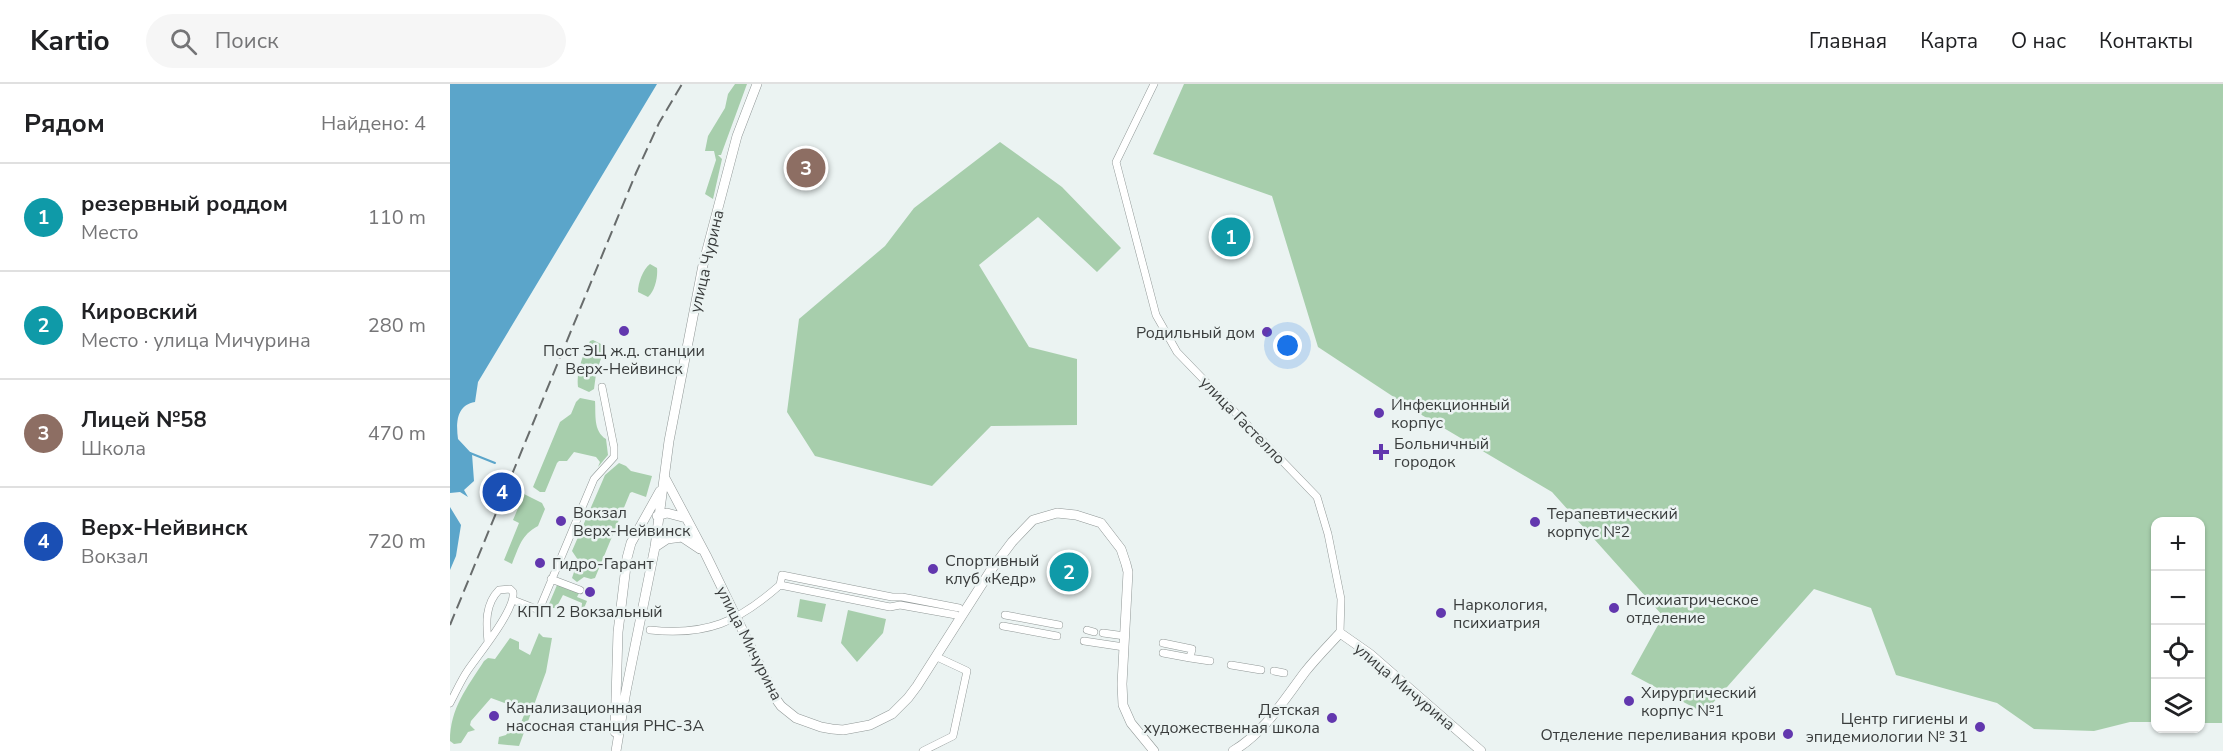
<!DOCTYPE html>
<html lang="ru">
<head>
<meta charset="utf-8">
<style>
  :root { --surface:#fff; --page:#f6f6f6; --text:#202124; --muted:#757577; --line:#e0e0e0; --accent:#ea580c }
  body { margin:0; font-family:"Nunito Sans",sans-serif; background:var(--page); color:var(--text) }
  .controls { position:absolute; right:18px; bottom:18px; display:grid; overflow:hidden; border-radius:12px; box-shadow:0 2px 4px #0004 }
  .controls button { width:54px; height:54px; display:grid; place-items:center; padding:0; border:0; border-bottom:2px solid var(--line); background:var(--surface); color:var(--text); font:30px sans-serif }
  .you { position:absolute; left:838px; top:262px; width:21px; height:21px; margin:-15px; border:4px solid #fff; border-radius:50%; background:#1a73e8; box-shadow:0 0 0 9px #1a73e833 }
  .badge { display:grid; place-items:center; width:39px; height:39px; border-radius:50%; background:var(--accent); color:#fff; font-size:20px; font-weight:700 }
  .pin { position:absolute; translate:-50% -50%; border:3px solid #fff; box-shadow:0 2px 6px #0006 }
  .list { margin:0; padding:0; list-style:none }
  h2 { display:flex; justify-content:space-between; align-items:center; height:78px; margin:0; padding:0 24px; font-size:26px }
  h2 small { font-size:20px; font-weight:400; color:var(--muted) }
  .list li { display:grid; grid-template-columns:39px 1fr auto; gap:18px; align-items:center; box-sizing:border-box; height:108px; padding:0 24px; border-top:2px solid var(--line) }
  .list b { display:block; font-size:22px; white-space:nowrap }
  .list p { margin:0; font-size:20px; white-space:nowrap; color:var(--muted) }
  .list em { font-size:20px; font-style:normal; color:var(--muted) }
  .icon { flex:none; width:33px; height:33px; fill:none; stroke:currentColor; stroke-width:2; stroke-linecap:round; stroke-linejoin:round }
  .map { position:relative; flex:none; width:1773px; height:667px; overflow:hidden }
  header { display:flex; align-items:center; gap:36px; box-sizing:border-box; height:84px; padding:0 30px; background:var(--surface); border-bottom:2px solid var(--line) }
  header strong { font-size:28px }
  nav { display:flex; gap:33px; margin-inline-start:auto; font-size:21px }
  .search { width:420px; height:54px; background:var(--page); display:flex; align-items:center; gap:15px; box-sizing:border-box; padding:0 21px; border-radius:33px; color:var(--muted); font-size:22px }
  main { display:flex }
  aside { flex:1; background:var(--surface) }
  .map>svg:first-child { display:block }
  .green { fill:#a7ceac }
  .water { fill:#5ba5ca }
  .lines { fill:none; stroke-linecap:round; stroke-linejoin:round }
  .stream { stroke:#5ba5ca; stroke-width:2 }
  .street-casing { stroke:#919897; stroke-width:8 }
  .secondary-casing { stroke:#919897; stroke-width:10 }
  .street { stroke:#fff; stroke-width:7 }
  .secondary { stroke:#fff; stroke-width:9 }
  .rail { stroke:#686c6c; stroke-width:2; stroke-dasharray:12 6; stroke-linecap:butt }
  .poi-dot { fill:#6237ae; stroke:#ebf3f2; stroke-width:2 }
  .labels { text-anchor:middle; stroke-width:5; stroke-linejoin:round; paint-order:stroke }
  .street-label { font-size:16px; fill:#3a3d3d; stroke:#ebf3f2 }
  .poi-label { font-size:16px; fill:#3a3d3d; stroke:#ebf3f2; text-anchor:start }
</style>
</head>
<body>
<header>
<strong>Kartio</strong>
<div class="search"><svg class="icon" aria-label="search" viewBox="0 0 24 24"><circle cx="10" cy="10" r="6"/><path d="M15 15l6 6"/></svg>Поиск</div>
<nav><a>Главная</a><a>Карта</a><a>О нас</a><a>Контакты</a></nav>
</header>
<main>
<aside>
<h2>Рядом<small>Найдено: 4</small></h2>
<ul class="list">
<li><span class="badge" style="background:#0f9aa8">1</span><div><b>резервный роддом</b><p>Место</p></div><em>110 m</em></li>
<li><span class="badge" style="background:#0f9aa8">2</span><div><b>Кировский</b><p>Место · улица Мичурина</p></div><em>280 m</em></li>
<li><span class="badge" style="background:#8d6e63">3</span><div><b>Лицей №58</b><p>Школа</p></div><em>470 m</em></li>
<li><span class="badge" style="background:#1a4fb4">4</span><div><b>Верх-Нейвинск</b><p>Вокзал</p></div><em>720 m</em></li>
</ul>
</aside>
<div class="map">
<svg width="1773" height="667" viewBox="0 0 1773 667">
  <rect width="100%" height="100%" fill="#ebf3f2"/>
  <path class="green" d="M285 0H297L271 71H268L272 75 263 115 255 110 266 76 264 67H255L258 52 275 24 278 10Z
    M734 0H1773L1772 639H1751L1750 438H1706L1705 638H1680L1644 647 1584 645 1547 619 1446 591 1421 524 1364 505 1254 629 1181 590 1213 532 1102 408 965 327 868 263 822 112 703 70Z
    M550 58 612 103 671 164 647 188 588 133 529 181 579 263 627 275V341L541 342 482 402 365 372 337 328 349 235 435 162 464 124Z
    M200 180 207 184C208 193 205 207 198 213L188 208C188 199 193 185 200 180Z
    M143 256 153 261 154 265 146 290 144 305 139 308 128 303C126 288 133 270 140 257Z
    M130 314 145 317C146 330 143 347 156 355L158 371 148 383 150 378 146 373 124 368 117 377H109L107 379 95 408H90L83 403 110 338 121 330 126 318Z
    M169 379 176 382 181 387 202 392 196 413 182 408 180 409 145 494 141 495 134 493 127 498 122 494 128 476 122 467 152 398 155 391Z
    M74 410 92 419 95 425 88 442C71 451 69 463 62 480L54 476 69 439 63 436Z
    M107 501 129 509 127 513 137 517 132 529H131L132 519 113 511 106 524H100L99 520Z
    M350 515 376 520 372 538 347 533Z
    M398 526 436 535 433 549 407 578 391 559Z
    M89 549 93 553 102 554 96 588 69 662 48 660 49 653 56 651 64 640 70 641 74 631 59 625 60 621 41 614 21 637 20 641 25 646 18 648 11 659 4 660 0 657C0 624 17 604 34 577L38 574 45 575 60 554 69 558V565L80 571Z"/>
  <path class="water" d="M0 0H207L28 298 25 318C6 321 6 340 8 355L22 370 24 397 14 406 18 413 10 408 0 409Z
    M0 423 11 441 6 472 0 486Z"/>
  <g class="lines">
    <path class="stream" d="M20 369 45 379"/>
    <defs>
      <path id="street" d="M704 0 666 78 706 231 727 268 867 413 878 450 891 515 890 549
        M101 495 130 506
        M63 516 89 526 144 395 164 373V363L152 303
        M506 531 450 521 440 523 330 501 332 491 442 513H452L509 524
        M555 531 609 541
        M553 542 607 552
        M200 546C257 552 288 538 330 501
        M637 546 644 548
        M653 549 675 552
        M634 557 674 563
        M713 569 740 574 742 565 713 559
        M740 574 760 577
        M781 581 811 586
        M824 587 834 589
        M0 619C6 608 11 596 18 586 29 570 66 525 63 508L60 505 49 506C35 520 36 539 38 558
        M473 667 503 652 517 587 487 573"/>
      <path id="secondary" d="M215 394 256 471 326 615 331 622 346 634 371 643 382 645 393 646 420 641 442 630 458 614 467 602 541 486 562 458 583 436 607 429 626 431 651 439 671 465 676 480 678 488 672 600 673 621 681 639 704 667
        M207 432 217 429 236 434
        M205 463 217 455 232 453 250 465
        M165 648 168 548 177 474 181 459 210 407
        M166 667 176 607 205 463 219 357 253 181 287 52 307 0
        M783 667C814 649 834 616 855 588 866 574 878 562 890 549L920 570 1031 667"/>
    </defs>
    <use href="#street" class="street-casing"/>
    <use href="#secondary" class="secondary-casing"/>
    <use href="#street" class="street"/>
    <use href="#secondary" class="secondary"/>
    <path class="rail" d="M0 541 186 89 209 39 232 0"/>
  </g>
  <g class="poi-dot">
    <circle cx="174" cy="247" r="6"/>
    <circle cx="817" cy="248" r="6"/>
    <circle cx="929" cy="329" r="6"/>
    <path d="M928 359h6v6h6v6h-6v6h-6v-6h-6v-6h6z"/>
    <circle cx="111" cy="437" r="6"/>
    <circle cx="1085" cy="438" r="6"/>
    <circle cx="90" cy="479" r="6"/>
    <circle cx="483" cy="485" r="6"/>
    <circle cx="140" cy="508" r="6"/>
    <circle cx="1164" cy="524" r="6"/>
    <circle cx="991" cy="529" r="6"/>
    <circle cx="1179" cy="617" r="6"/>
    <circle cx="44" cy="632" r="6"/>
    <circle cx="882" cy="634" r="6"/>
    <circle cx="1530" cy="643" r="6"/>
    <circle cx="1338" cy="650" r="6"/>
  </g>
  <g class="labels">
    <g class="street-label">
      <text transform="translate(256 177) rotate(-77)" y="6">улица Чурина</text>
      <text transform="translate(793 336) rotate(46)" y="6">улица Гастелло</text>
      <text transform="translate(300 559) rotate(63)" y="6">улица Мичурина</text>
      <text transform="translate(955 602) rotate(40)" y="6">улица Мичурина</text>
    </g>
    <g class="poi-label">
      <text x="805" y="254" text-anchor="end">Родильный дом</text>
      <text x="174" y="272" text-anchor="middle">Пост ЭЦ ж.д. станции<tspan x="174" dy="18">Верх-Нейвинск</tspan></text>
      <text x="941" y="326">Инфекционный<tspan x="941" dy="18">корпус</tspan></text>
      <text x="944" y="365">Больничный<tspan x="944" dy="18">городок</tspan></text>
      <text x="123" y="434">Вокзал<tspan x="123" dy="18">Верх-Нейвинск</tspan></text>
      <text x="1097" y="435">Терапевтический<tspan x="1097" dy="18">корпус №2</tspan></text>
      <text x="495" y="482">Спортивный<tspan x="495" dy="18">клуб «Кедр»</tspan></text>
      <text x="102" y="485">Гидро-Гарант</text>
      <text x="1176" y="521">Психиатрическое<tspan x="1176" dy="18">отделение</tspan></text>
      <text x="1003" y="526">Наркология,<tspan x="1003" dy="18">психиатрия</tspan></text>
      <text x="140" y="533" text-anchor="middle">КПП 2 Вокзальный</text>
      <text x="1191" y="614">Хирургический<tspan x="1191" dy="18">корпус №1</tspan></text>
      <text x="56" y="629">Канализационная<tspan x="56" dy="18">насосная станция РНС-3А</tspan></text>
      <text x="870" y="631" text-anchor="end">Детская<tspan x="870" dy="18">художественная школа</tspan></text>
      <text x="1518" y="640" text-anchor="end">Центр гигиены и<tspan x="1518" dy="18">эпидемиологии № 31</tspan></text>
      <text x="1326" y="656" text-anchor="end">Отделение переливания крови</text>
    </g>
  </g>
</svg>
<div class="controls">
<button>+</button>
<button>−</button>
<button><svg class="icon" aria-label="locate" viewBox="0 0 24 24"><circle cx="12" cy="12" r="6"/><path d="M12 2v4M12 18v4M2 12h4M18 12h4"/></svg></button>
<button><svg class="icon" aria-label="layers" viewBox="0 0 24 24"><path d="M12 4l9 5-9 5-9-5zM3 14l9 5 9-5"/></svg></button>
</div>
<div class="you"></div>
<div class="pin badge" style="left:781px;top:153px;background:#0f9aa8">1</div>
<div class="pin badge" style="left:619px;top:488px;background:#0f9aa8">2</div>
<div class="pin badge" style="left:356px;top:84px;background:#8d6e63">3</div>
<div class="pin badge" style="left:52px;top:408px;background:#1a4fb4">4</div>
</div>
</main>
</body>
</html>
